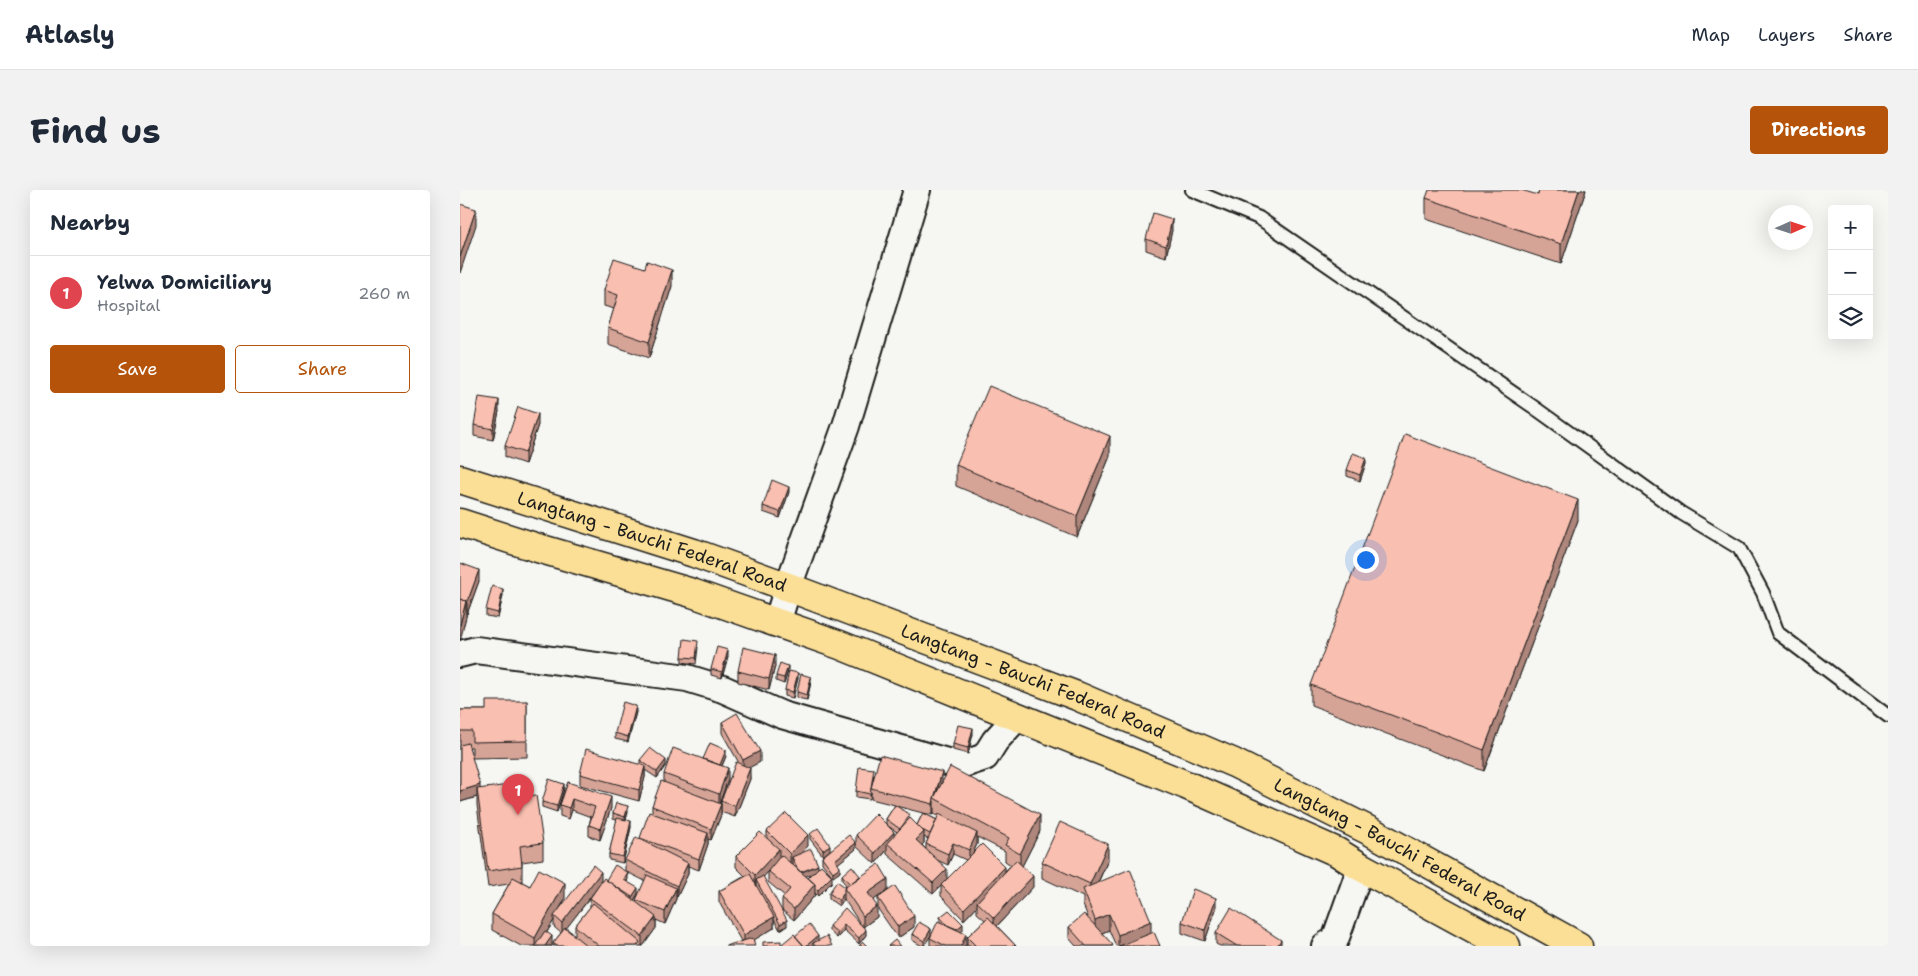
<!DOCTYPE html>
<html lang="en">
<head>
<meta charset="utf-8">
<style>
  :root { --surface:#fff; --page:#f2f2f3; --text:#1f2937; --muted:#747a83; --line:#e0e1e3; --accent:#b45309 }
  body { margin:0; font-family:"Shantell Sans",sans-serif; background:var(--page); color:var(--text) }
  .controls { position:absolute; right:15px; top:15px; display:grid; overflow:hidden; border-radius:5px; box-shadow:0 5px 20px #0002 }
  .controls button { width:45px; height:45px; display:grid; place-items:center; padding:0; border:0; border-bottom:1px solid var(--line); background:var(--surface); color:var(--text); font:25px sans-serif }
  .compass { position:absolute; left:1308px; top:15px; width:45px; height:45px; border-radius:50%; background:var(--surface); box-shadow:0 5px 20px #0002; rotate:87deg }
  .you { position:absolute; left:905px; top:369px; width:18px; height:18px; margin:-12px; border:4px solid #fff; border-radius:50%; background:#1a73e8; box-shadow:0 0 0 8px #1a73e833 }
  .badge { display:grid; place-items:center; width:32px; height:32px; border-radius:50%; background:var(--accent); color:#fff; font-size:16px; font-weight:700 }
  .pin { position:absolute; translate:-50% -41px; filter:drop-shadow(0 1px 2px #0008) }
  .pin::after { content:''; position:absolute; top:26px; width:18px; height:15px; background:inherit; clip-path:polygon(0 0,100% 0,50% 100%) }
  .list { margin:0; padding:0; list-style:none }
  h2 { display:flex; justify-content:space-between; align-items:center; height:65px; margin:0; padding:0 20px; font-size:21px }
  h2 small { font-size:16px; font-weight:400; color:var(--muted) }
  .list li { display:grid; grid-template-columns:32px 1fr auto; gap:15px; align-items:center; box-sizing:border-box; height:75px; padding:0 20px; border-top:1px solid var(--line) }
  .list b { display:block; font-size:19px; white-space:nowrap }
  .list p { margin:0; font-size:16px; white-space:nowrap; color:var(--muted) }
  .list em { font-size:16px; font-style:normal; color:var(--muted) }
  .actions { display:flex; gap:10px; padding:15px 20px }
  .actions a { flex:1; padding:11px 0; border:1px solid var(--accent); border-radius:5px; text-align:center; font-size:18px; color:var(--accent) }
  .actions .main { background:var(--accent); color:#fff }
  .icon { flex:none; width:28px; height:28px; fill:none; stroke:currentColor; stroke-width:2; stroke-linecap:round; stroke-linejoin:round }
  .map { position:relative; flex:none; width:1428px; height:756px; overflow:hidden; border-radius:5px }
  header { display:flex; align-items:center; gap:30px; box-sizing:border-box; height:70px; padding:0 25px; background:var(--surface); border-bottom:1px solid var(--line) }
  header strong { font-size:24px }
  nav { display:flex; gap:28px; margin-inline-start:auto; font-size:18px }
  .intro { display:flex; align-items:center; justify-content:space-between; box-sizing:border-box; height:120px; padding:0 30px }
  h1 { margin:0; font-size:35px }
  .button { padding:12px 22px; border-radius:5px; background:var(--accent); color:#fff; font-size:18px; font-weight:700 }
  main { display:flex; gap:30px; padding:0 30px }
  aside { flex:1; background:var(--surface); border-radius:5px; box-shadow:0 5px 20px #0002 }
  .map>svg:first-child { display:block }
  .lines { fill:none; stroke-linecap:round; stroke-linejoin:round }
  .lane-casing { stroke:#1c1c1c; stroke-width:16 }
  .street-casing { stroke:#1c1c1c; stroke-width:30 }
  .primary-casing { stroke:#1c1c1c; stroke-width:31 }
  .lane { stroke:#f6f6f2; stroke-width:12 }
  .street { stroke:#f6f6f2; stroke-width:26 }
  .primary { stroke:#fbdf96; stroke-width:28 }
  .wall { fill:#d6a497; stroke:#1c1c1c; fill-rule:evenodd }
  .shaded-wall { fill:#ae867b; stroke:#1c1c1c }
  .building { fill:#f9bfb0; stroke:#1c1c1c }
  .labels { text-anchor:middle; stroke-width:5; stroke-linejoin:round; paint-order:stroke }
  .street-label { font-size:18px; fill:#1c1c1c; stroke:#f6f6f2 }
</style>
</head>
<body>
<header>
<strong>Atlasly</strong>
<nav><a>Map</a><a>Layers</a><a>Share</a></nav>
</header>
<div class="intro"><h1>Find us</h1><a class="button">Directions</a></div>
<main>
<aside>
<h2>Nearby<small></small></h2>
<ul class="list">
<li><span class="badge" style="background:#e0444e">1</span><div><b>Yelwa Domiciliary</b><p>Hospital</p></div><em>260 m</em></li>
</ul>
<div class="actions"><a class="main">Save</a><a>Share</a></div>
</aside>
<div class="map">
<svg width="1428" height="756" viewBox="0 0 1428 756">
  <rect width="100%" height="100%" fill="#f6f6f2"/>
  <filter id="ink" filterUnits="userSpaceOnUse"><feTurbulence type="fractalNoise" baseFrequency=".02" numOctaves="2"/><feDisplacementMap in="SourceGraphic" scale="10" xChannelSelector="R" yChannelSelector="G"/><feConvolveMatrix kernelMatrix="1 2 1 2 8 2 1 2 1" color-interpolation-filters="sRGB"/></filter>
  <g filter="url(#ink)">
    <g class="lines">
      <defs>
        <path id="lane" d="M732 0 799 28 1075 218 1221 323 1279 358 1303 403 1318 443 1428 526"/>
        <path id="street" d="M317 433 328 397 386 236 457 0
          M0 464 16 460 227 488 263 499 322 525 487 572 507 573 525 567 535 551 557 527
          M865 756 875 750 901 677"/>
        <g id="primary">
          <path id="s1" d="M0 289 234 363 328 397 617 506 774 573 910 641 1118 756"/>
          <path d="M0 333 78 358 232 403 380 455 726 595 877 662 901 677 1046 756"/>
        </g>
      </defs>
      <use href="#lane" class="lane-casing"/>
      <use href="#street" class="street-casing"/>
      <use href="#primary" class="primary-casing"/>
      <use href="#lane" class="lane"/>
      <use href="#street" class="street"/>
      <use href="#primary" class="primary"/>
    </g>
    <path class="wall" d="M1079 0H1126L1101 74 966 29V8L1078 5Z
      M712 40 706 67 686 60V49Z
      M212 96 189 168 148 154V138L154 119 144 116V100Z
      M39 221 33 250 14 246V235Z
      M78 235 65 274 45 267V256Z
      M650 266 617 347 496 296V275Z
      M906 273 900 291 887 286V280Z
      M329 302 320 328 303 322V316Z
      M1118 330 1024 581 851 515V495Z
      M0 373 19 391 7 424 6 423V427Z
      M43 405 38 428 26 426V420Z
      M238 457 236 474 222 472V467Z
      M268 466 262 488 251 485V479Z
      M315 476 309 500 278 492V481Z
      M328 481 324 494 316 491V486Z
      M338 488 333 508 325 506V500Z
      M351 492 347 510 337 508V502Z
      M67 511V567L12 568V557H9L20 599 60 607 83 653V669L62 672V692L70 696 105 709 101 716 141 692 146 690 168 689 167 691 178 704 174 710 176 712V710L185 691 165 681V670L180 649 192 623V616L204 592V584L243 569 266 566 262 576 268 589 260 613 261 625 251 650 248 649V654L239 680 228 676V684L217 707 216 706V709L205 734 196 730V738L183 756H93V753L101 743 94 737V730L87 742 92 756H61L32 740V724L49 694 28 697 17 615V607L0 612V520H26ZM134 703 130 708V717L115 736V745L106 738Z
      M176 522 168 552 155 549V543Z
      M262 532 300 572 289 577 290 589 275 627 261 622V611L279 573 262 543Z
      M513 544 508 564 493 560V554Z
      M180 570 206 575 197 588 185 580V587L179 611 120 595V584L180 574Z
      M414 585 413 591 482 593 580 641 562 676 573 697 537 736 556 756H507V747L525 730 517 723V716L504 730 481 706V696L473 704 427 664V660L415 674 396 656V645L426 634V629L435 615 411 609V602L410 609 396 607V601ZM436 616 463 623 457 635ZM474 622V624L478 626 477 630 463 623 473 625ZM428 636 437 642 434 645ZM464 647 468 649 466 654V659L462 655 464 653ZM517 647 545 661V671L551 675 545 681 513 663 517 654ZM493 664 506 670 487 689 477 670 488 675Z
      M108 592 151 618 140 650 129 646V635L131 627 112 620 109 629 100 626V615Z
      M104 599 97 622 82 617V612Z
      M168 622 166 630 171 637 163 673 149 670V664L157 630 153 629V623Z
      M307 641 348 656 341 663 372 692 358 706 355 703V705L334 730 322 720V709L325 706 308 692V682L303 687 327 736 320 740 314 729V738L293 750 281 751 259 712V701L285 686 276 677V666L307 649ZM354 682 348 688 346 686Z
      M350 644 370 660 396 659 377 674 380 682 373 687 362 673V667L370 661 363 666 350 649Z
      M648 670 638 693 691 744 700 756H656L649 740 642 743 653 756H616L609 748V737L628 727 623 715V707L582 688V672Z
      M382 685 400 687 428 700 413 710 417 727 403 737 406 745 399 754 384 740 377 748 369 741V736L401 735 384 709 379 716 369 709V703L387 696 382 690Z
      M418 708 454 737 438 748 418 719Z
      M756 719 745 751 722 743V732Z
      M480 727 503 740 501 741 506 755V756H470V748L480 732Z
      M471 739 464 756H462L452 750V744Z
      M756 743 821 756H760L756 754Z"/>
    <path class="shaded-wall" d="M1119 0H1126L1101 74V54Z
      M16 19V35L0 83V67Z
      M712 29V40L706 67V56Z
      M212 80V96L189 168V152Z
      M39 210V221L33 250V239Z
      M78 224V235L65 274V263Z
      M650 246V266L617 347V326Z
      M906 268V273L900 291V285Z
      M329 297V302L320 328V322Z
      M1118 310V330L1024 581V560Z
      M19 380V391L7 424V413Z
      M43 399V405L38 428V423Z
      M6 411V427L0 451V435Z
      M268 460V466L262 488V482Z
      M315 465V476L309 500V489Z
      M328 476V481L324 494V488Z
      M338 483V488L333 508V502Z
      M351 487V492L347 510V505Z
      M176 516V522L168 552V547Z
      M513 538V544L508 564V558Z
      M266 560V566L259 583V577Z
      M300 561V572L283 581V570Z
      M206 570V575L197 588V582Z
      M185 576V587L179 611V600Z
      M268 578V589L259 615V604Z
      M290 578V589L275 627V616Z
      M482 582V593L475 608Z
      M104 594V599L97 622V616Z
      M20 595V606L17 599V607L0 612V601Z
      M151 607V618L140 650V639Z
      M112 609V620L109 629V618Z
      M474 611V622L473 625V614Z
      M261 614V625L251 650V639Z
      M168 616V622L165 632V627Z
      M580 625V641L560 680V664Z
      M171 631V637L163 673V667Z
      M434 642V653H427V660L415 674V663Z
      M464 642V653L456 661V650Z
      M248 643V654L239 680V669Z
      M517 643V654L509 672V660Z
      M348 645V656L334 671 332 667V672L330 675V664Z
      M396 653V659L375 676V670Z
      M493 653V664L488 675V664Z
      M648 654V670L630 710V694Z
      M370 655V660L363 666V660Z
      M319 659V670L298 693 296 690V695L295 696V685Z
      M228 673V684L217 707V696Z
      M358 675V681L340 689V683Z
      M380 677V682L373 687V682Z
      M545 677V688L517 712V716L504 730V719Z
      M487 679V690L473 704V693Z
      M141 682V693L102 744V733Z
      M168 683V689L164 695V690Z
      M372 686V692L358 706V700Z
      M573 686V697L534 739V728Z
      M428 689V700L408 714V703Z
      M105 693V709L95 727 94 726V730L79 756H75V748Z
      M355 694V705L334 730V719Z
      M178 698V704L172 713V707Z
      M216 698V709L205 734V722Z
      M384 703V709L379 716V710Z
      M756 708V719L745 751V740Z
      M417 716V727L403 737V726Z
      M649 724V740L635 746V730Z
      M454 726V737L438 748V737Z
      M196 727V738L183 756H182V746Z
      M314 727V738L284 756V745Z
      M327 730V736L320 740V734Z
      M691 731V747L670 756H658V745Z
      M503 734V740L493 748V742Z
      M384 735V740L377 748V742Z
      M471 739V745L464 756V751Z
      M406 740V745L399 754V748Z
      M506 744V756H501Z
      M92 746V756H85Z
      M358 746V751L353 753V756H346Z
      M821 750V756H817Z"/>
    <path class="building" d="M969 0H1061L1078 5 1079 0H1119L1101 54 966 8Z
      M0 14 16 19 0 67Z
      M693 23 712 29 706 56 686 49Z
      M154 68 185 78 187 71 212 80 189 152 148 138 158 105 144 100Z
      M529 196 650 246 617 326 496 275Z
      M19 207 39 210 33 239 14 235Z
      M58 217 78 224 65 263 45 256Z
      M945 244 1118 310 1024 560 851 495Z
      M893 263 906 268 900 285 887 280Z
      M312 290 329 297 320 322 303 316Z
      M0 373 19 380 7 413 6 412V411L0 409Z
      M32 396 43 399 38 423 26 420Z
      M0 409 6 411 0 435Z
      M224 449 238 451 236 468 222 467Z
      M257 457 268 460 262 482 251 479Z
      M283 457 315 465 309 489 278 481Z
      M320 473 328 476 324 488 316 486Z
      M329 481 338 483 333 502 325 500Z
      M341 484 351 487 347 505 337 502Z
      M26 511H67V551L12 552V541H0V520H26Z
      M163 512 176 516 168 547 155 543Z
      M277 523 300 561 283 570 262 532Z
      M498 535 513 538 508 558 493 554Z
      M8 553 20 595 0 601V555Z
      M250 553 266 560 260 575 243 569Z
      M190 558 206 570 197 582 180 570Z
      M213 558 268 578 259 604 204 584Z
      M126 559 185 576 179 600 120 584Z
      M420 565 482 582 474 608 473 614 411 598Z
      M276 572 290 578 275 616 261 611Z
      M399 577 414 579 410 604 396 601Z
      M490 577 580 625 560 664 545 655 549 648 474 608Z
      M89 589 104 594 97 616 82 612Z
      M201 591 261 614 251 639 192 616Z
      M108 592 151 607 140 639 129 635 135 617 112 609 109 618 100 615Z
      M58 594 60 607 76 605 83 653 60 656 62 676 28 681 17 599Z
      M156 613 168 616 165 627 153 623Z
      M435 615 450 625 440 639 426 629Z
      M189 622 248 643 239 669 180 648Z
      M326 623 348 645 330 664 307 641Z
      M463 623 477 630 470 644 462 640 457 635Z
      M416 624 434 642 415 663 396 645Z
      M479 624 517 643 509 660 493 653 488 664 466 654Z
      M157 628 171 631 163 667 149 664Z
      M450 628 464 642 456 650 487 679 473 693 427 653Z
      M600 632 648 654 630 694 582 672Z
      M358 638 370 655 363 660 350 644Z
      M300 642 319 659 295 685 276 666Z
      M389 645 396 653 375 670 380 677 373 682 362 667Z
      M176 647 228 673 217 696 165 670Z
      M522 654 545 677 504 719 481 695Z
      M351 659 358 675 341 682 338 680 332 667Z
      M321 665 355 694 334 719 322 709 330 699 308 681Z
      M556 670 573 686 534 728 517 712Z
      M419 674 428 689 408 703 417 716 403 726 384 698Z
      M133 675 141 682 102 733 94 726Z
      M155 675 168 683 164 690 178 698 172 707 146 690Z
      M361 675 372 686 358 700 355 697V694L348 688Z
      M392 676 400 686 390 694 382 685Z
      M79 679 105 693 75 748 32 724 53 687 70 696Z
      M670 679 691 731 658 745 649 724 635 730 623 699Z
      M290 684 314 727 284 745 259 701Z
      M187 685 216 698 205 722 176 710Z
      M303 686 327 730 320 734 296 690Z
      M144 688 196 727 182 746 130 708Z
      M377 691 385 697 384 698V703L379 710 369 703Z
      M435 696 454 726 438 737 418 708Z
      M733 699 756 708 745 740 722 732Z
      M133 713 180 752 177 756H139L115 736Z
      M385 718 406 740 399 748 384 735 377 742 369 736Z
      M771 718 821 750 817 756H777L756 743Z
      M489 720 503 734 497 739 487 735 480 727Z
      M624 724 653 755 651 756H626L609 737Z
      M528 727 556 756H516L507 747Z
      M478 731 506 744 501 756H486L470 748Z
      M459 732 471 739 464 751 452 744Z
      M349 734 358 746 346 756H344L335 746Z
      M105 738 127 756H97L93 753Z
      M85 741 92 746 85 756H75Z
      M694 742 700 756H659Z
      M334 744 344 756H323L322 754Z
      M367 746 372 756H355L353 753Z
      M293 748 295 756H265Z
      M435 750 440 756H428Z
      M321 751V756H303V752Z
      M403 752 407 756H399Z"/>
  </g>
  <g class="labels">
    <g class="street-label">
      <text dy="6" stroke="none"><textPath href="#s1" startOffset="202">Langtang - Bauchi Federal Road</textPath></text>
      <text dy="6" stroke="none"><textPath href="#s1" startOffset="608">Langtang - Bauchi Federal Road</textPath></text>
      <text dy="6" stroke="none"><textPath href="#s1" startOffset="1012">Langtang - Bauchi Federal Road</textPath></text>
    </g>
  </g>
</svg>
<div class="controls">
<button>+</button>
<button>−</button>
<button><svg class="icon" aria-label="layers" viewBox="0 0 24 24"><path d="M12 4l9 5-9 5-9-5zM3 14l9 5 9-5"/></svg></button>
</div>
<svg class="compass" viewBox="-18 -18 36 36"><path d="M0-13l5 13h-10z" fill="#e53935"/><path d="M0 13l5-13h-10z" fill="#747a83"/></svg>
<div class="you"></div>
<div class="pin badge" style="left:58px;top:625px;background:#e0444e">1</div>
</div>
</main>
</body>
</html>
